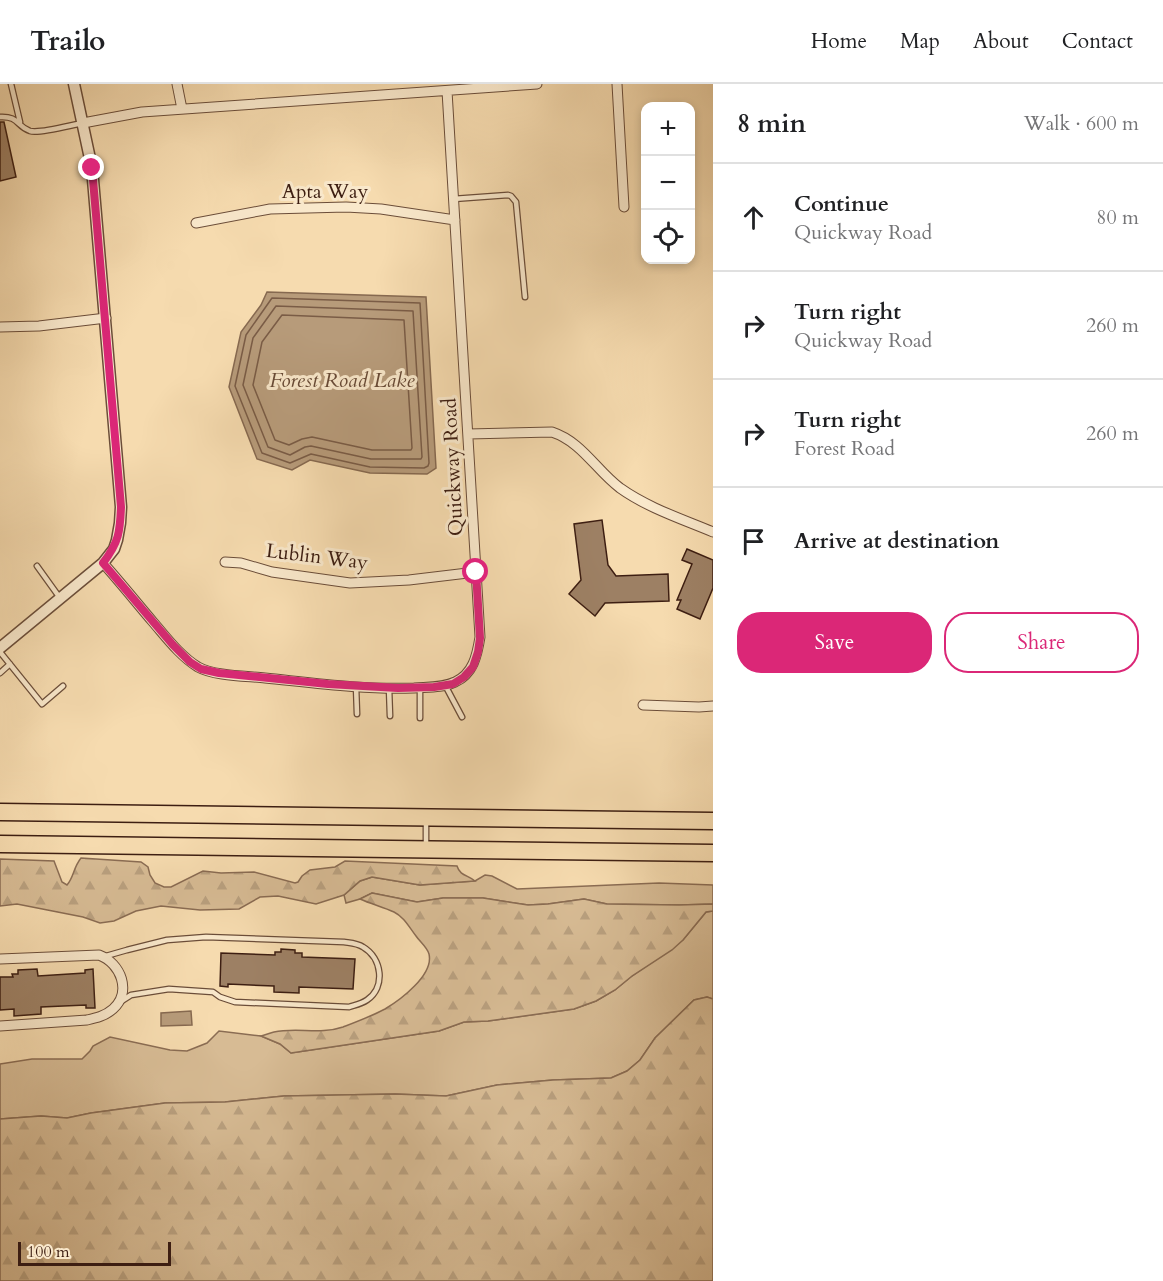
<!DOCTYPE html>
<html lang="en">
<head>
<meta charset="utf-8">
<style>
  :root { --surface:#fff; --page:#f2f2f2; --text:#202124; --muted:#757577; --line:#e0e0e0; --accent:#db2777 }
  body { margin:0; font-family:Cardo,serif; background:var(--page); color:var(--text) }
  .controls { position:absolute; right:18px; top:18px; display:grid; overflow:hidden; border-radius:12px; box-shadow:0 3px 9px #0003 }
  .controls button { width:54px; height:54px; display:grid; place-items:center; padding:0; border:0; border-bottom:2px solid var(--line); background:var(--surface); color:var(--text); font:30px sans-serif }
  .scale { position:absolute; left:18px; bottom:15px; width:153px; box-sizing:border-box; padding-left:6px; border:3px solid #3d1e12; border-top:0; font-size:16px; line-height:21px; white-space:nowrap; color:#3d1e12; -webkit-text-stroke:4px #f9e8cb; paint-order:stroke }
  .stop { position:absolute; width:18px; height:18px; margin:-14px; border:4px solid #db2777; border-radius:50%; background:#fff }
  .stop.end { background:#db2777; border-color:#fff; box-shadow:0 2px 6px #0008 }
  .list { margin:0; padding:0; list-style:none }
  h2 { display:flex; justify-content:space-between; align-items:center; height:78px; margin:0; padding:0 24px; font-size:26px }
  h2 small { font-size:20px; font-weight:400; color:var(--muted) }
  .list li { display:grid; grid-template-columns:39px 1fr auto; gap:18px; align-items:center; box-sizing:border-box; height:108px; padding:0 24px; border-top:2px solid var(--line) }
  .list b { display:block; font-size:22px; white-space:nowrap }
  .list p { margin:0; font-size:20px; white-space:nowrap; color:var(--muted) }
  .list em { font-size:20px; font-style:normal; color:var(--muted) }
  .actions { display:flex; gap:12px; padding:18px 24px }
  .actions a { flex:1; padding:14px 0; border:2px solid var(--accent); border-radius:24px; text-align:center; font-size:21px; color:var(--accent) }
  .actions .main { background:var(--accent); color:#fff }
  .icon { flex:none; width:33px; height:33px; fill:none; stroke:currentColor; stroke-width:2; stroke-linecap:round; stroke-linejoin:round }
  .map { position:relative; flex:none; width:713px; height:1197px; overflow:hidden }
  header { display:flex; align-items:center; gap:36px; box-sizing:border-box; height:84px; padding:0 30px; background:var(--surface); border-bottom:2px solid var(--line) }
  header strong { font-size:28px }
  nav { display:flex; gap:33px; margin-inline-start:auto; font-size:21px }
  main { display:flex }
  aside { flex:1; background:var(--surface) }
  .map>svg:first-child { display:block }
  .green { fill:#d7bb94; stroke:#8a6c53; stroke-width:1.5 }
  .forest { fill:url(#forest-firs); stroke:#8a6c53; stroke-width:1.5 }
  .water { fill:#b79b7a; stroke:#866950; stroke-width:1.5 }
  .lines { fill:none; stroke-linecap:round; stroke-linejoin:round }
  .shore { stroke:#7a5c46; stroke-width:1.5 }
  .building { fill:#9d8064; stroke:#3d1e12; stroke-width:1.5 }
  .service-casing { stroke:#6b4d39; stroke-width:7 }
  .minor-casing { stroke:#6b4d39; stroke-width:11 }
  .tertiary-casing { stroke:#6b4d39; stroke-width:13 }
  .motorway-casing { stroke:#3d1e12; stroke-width:19 }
  .service { stroke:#f9e8cb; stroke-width:4.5 }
  .minor { stroke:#f9e8cb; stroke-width:9 }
  .tertiary { stroke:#f9e8cb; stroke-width:10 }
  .motorway { stroke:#f6dbaf; stroke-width:16 }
  .route { stroke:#db2777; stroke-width:8 }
  .labels { text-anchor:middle; stroke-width:6; stroke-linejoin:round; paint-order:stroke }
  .street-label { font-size:20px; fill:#3d1e12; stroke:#f9e8cb }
  .water-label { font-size:21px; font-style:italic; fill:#684a36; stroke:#f9e8cb }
</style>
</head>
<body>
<header>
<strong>Trailo</strong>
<nav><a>Home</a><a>Map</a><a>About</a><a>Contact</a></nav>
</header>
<main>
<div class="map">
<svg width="713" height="1197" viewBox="0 0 713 1197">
  <defs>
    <pattern id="forest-firs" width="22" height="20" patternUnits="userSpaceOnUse" patternTransform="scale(1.5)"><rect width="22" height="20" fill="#d7bb94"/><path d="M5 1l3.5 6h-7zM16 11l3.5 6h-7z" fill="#b9a07f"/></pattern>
  </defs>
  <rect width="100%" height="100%" fill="#f6dbaf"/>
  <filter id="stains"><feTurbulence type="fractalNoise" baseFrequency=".00333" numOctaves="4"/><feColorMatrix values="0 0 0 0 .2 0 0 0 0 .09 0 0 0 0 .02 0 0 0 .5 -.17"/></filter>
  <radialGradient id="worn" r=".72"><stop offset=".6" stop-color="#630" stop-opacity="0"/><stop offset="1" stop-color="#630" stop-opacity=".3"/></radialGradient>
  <path class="green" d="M485 791 492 792 517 805 659 799 713 801V820L680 821 607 820 584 815 548 820 528 821 483 814H443L417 818 372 809 360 815 346 819 344 811 360 797 372 793 420 801 475 797Z
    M713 827V915L707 913 694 916 655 954 640 976 627 987 611 994 553 996 497 1001 446 1012 395 1010 284 1012 225 1018 165 1019 91 1029 67 1034 41 1032 0 1035V980L32 975H82L90 967 93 962 110 953 170 966 187 967 207 959 219 947 261 952 280 960 291 969 439 947 464 938 488 937 574 925 596 917 615 906 632 892 683 856 706 828Z"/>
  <path class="forest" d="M81 774 141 778 148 783 150 791 155 799 164 803H171L203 787 221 789 254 788 295 799 298 798 302 792 310 786 335 783 345 777 457 782C460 792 468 791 475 797L420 801 372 793 360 797 344 811 316 820 278 812 260 813 239 825 200 826 161 822 136 827 114 837 100 839 83 833 17 820 0 822V775L54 777 62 798 67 801C74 793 73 784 81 774Z
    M372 809 417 818 443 814H483L528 821 548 820 584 815 607 820 679 821 713 820V827L706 828 683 856 672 866 632 892 615 906 596 917 574 925 488 937 464 938 439 947 291 969 280 960 261 952C265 951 270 949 274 948 297 943 320 951 343 943 356 938 372 932 385 925 400 916 434 891 429 870 427 863 420 858 416 852 409 843 404 833 394 828 383 823 371 820 360 815Z
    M707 913 713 915V1197H0V1035L41 1032 67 1034 91 1029 165 1019 225 1018 284 1012 395 1010 446 1012 497 1001 553 996 611 994 627 987 640 976 655 954 694 916Z"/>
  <path class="water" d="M267 208 426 213 436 384 427 390 370 389 310 376 292 386 257 375 229 303 241 248 261 221Z
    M191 927 192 941 161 942V929Z"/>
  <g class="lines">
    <path class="shore" d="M272 214 420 219 429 379 428 382 424 384 370 383 311 370 290 379 262 369 235 302 246 251Z
      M276 222 413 227 422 373 421 375H371L311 362 305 363 290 371 268 363 243 301 253 254Z
      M282 231 404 236 412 364 411 366H372L312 353 302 355 289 361 275 356 253 301 262 258Z"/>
  </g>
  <path class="building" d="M0 38H4L16 93 0 97Z
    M602 436 608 481 616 492 668 490 669 517 605 519 595 532 569 510 581 496 574 440Z
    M687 465 713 476V504L700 535 677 525 681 516H677L692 480 682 476Z
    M281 865 295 866V869H302V873L355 875 353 905 299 903V909L274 908V902L228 900V903L220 902 221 869 275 871V868H281Z
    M37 885 38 892 85 889V886L93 885 95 924H86V921L41 923V930L14 932V925L0 926V893H13L12 890H18V886Z"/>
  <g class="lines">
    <defs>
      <path id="service" d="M11 0 20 38
        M0 33C19 32 16 42 30 47 40 50 71 41 83 39
        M453 115 508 111 511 112 516 118 525 213
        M37 482 60 514
        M0 568 42 620 63 602
        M0 589 10 580
        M445 601 462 633
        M356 602 357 630
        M389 604 390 632
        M420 604V634
        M426 761V736
        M106 872 127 866 167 856 206 853 344 858C351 859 357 859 363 863 382 874 386 903 367 916 361 920 355 921 349 923L235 918 220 913 213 908 169 905 131 911 120 918"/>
      <path id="minor" d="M177 0 182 25
        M617 0 624 123
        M83 39 142 28 537 0
        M196 139 270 125 346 123 381 125 455 136
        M0 243 39 242 106 234
        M468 350 552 348C582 358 596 386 620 404 648 424 682 435 713 448
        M225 478 241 479 272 488 350 499 409 496 476 488
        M103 479C120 498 136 518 153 538 166 553 180 572 198 583 214 592 246 592 265 594 314 599 365 606 414 604 428 603 443 604 455 598 473 590 477 572 480 553L447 7
        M643 621 699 623 713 622
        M0 875 99 871C121 879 132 908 113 925 105 932 96 934 87 936L0 942"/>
      <path id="tertiary" d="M0 564 103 479 114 465 117 456 120 439 121 423 92 84 74 0"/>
      <path id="motorway" d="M0 728 713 737
        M0 760 713 769"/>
    </defs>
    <use href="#service" class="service-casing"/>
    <use href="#minor" class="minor-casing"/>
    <use href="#tertiary" class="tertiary-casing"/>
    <use href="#motorway" class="motorway-casing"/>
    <use href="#service" class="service"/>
    <use href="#minor" class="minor"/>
    <use href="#tertiary" class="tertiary"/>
    <use href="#motorway" class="motorway"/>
  </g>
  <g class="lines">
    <path class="route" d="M92 84 121 423C120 448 119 458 103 479L173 561 190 578 201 585 219 589 328 600 398 604 434 603 453 600 464 593 473 583 478 568 480 554 476 488"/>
  </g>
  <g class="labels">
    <g class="street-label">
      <text x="325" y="114">Apta Way</text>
      <text transform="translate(452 383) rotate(-93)" y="7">Quickway Road</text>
      <text transform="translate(317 472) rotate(7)" y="7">Lublin Way</text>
    </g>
    <g class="water-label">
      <text x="342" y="303">Forest Road Lake</text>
    </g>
  </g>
  <rect width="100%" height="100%" filter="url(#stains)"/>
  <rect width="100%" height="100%" fill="url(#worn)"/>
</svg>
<div class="controls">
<button>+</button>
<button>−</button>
<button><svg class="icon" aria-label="locate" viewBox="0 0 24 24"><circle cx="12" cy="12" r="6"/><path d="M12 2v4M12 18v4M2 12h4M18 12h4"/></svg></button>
</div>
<div class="scale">100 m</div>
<div class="stop" style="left:476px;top:488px"></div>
<div class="stop end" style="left:92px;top:84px"></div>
</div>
<aside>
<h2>8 min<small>Walk · 600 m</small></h2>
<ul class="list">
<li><svg class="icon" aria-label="ahead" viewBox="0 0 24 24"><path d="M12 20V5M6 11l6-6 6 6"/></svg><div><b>Continue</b><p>Quickway Road</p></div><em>80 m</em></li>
<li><svg class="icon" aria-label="right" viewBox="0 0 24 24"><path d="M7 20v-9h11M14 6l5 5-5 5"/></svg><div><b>Turn right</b><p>Quickway Road</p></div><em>260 m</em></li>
<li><svg class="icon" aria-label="right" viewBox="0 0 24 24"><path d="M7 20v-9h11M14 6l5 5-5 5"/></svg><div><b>Turn right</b><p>Forest Road</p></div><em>260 m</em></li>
<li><svg class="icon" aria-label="arrive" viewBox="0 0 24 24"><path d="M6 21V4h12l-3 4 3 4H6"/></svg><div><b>Arrive at destination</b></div></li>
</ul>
<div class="actions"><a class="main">Save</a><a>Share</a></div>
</aside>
</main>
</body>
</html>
